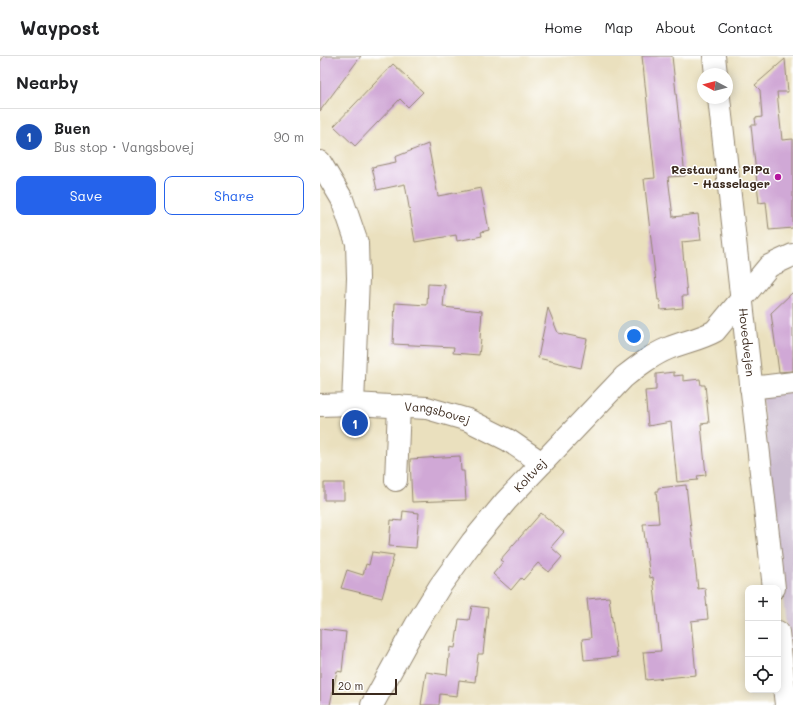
<!DOCTYPE html>
<html lang="en">
<head>
<meta charset="utf-8">
<style>
  :root { --surface:#fff; --page:#f2f2f2; --text:#202124; --muted:#757577; --line:#e0e0e0; --accent:#2563eb }
  body { margin:0; font-family:Mali,sans-serif; background:var(--page); color:var(--text) }
  .controls { position:absolute; right:12px; bottom:12px; display:grid; overflow:hidden; border-radius:8px; box-shadow:0 2px 10px #0003 }
  .controls button { width:36px; height:36px; display:grid; place-items:center; padding:0; border:0; border-bottom:1px solid var(--line); background:var(--surface); color:var(--text); font:20px sans-serif }
  .compass { position:absolute; left:377px; top:12px; width:36px; height:36px; border-radius:50%; background:var(--surface); box-shadow:0 2px 10px #0003; rotate:277deg }
  .scale { position:absolute; left:12px; bottom:10px; width:65px; box-sizing:border-box; padding-left:4px; border:2px solid #3b2a1e; border-top:0; font-size:11px; line-height:14px; white-space:nowrap; color:#3b2a1e; -webkit-text-stroke:3px #fff; paint-order:stroke }
  .you { position:absolute; left:314px; top:280px; width:14px; height:14px; margin:-10px; border:3px solid #fff; border-radius:50%; background:#1a73e8; box-shadow:0 0 0 6px #1a73e833 }
  .badge { display:grid; place-items:center; width:26px; height:26px; border-radius:50%; background:var(--accent); color:#fff; font-size:13px; font-weight:700 }
  .pin { position:absolute; translate:-50% -50%; border:2px solid #fff; box-shadow:0 1px 4px #0006 }
  .list { margin:0; padding:0; list-style:none }
  h2 { display:flex; justify-content:space-between; align-items:center; height:52px; margin:0; padding:0 16px; font-size:17px }
  h2 small { font-size:13px; font-weight:400; color:var(--muted) }
  .list li { display:grid; grid-template-columns:26px 1fr auto; gap:12px; align-items:center; box-sizing:border-box; height:56px; padding:0 16px; border-top:1px solid var(--line) }
  .list b { display:block; font-size:15px; white-space:nowrap }
  .list p { margin:0; font-size:13px; white-space:nowrap; color:var(--muted) }
  .list em { font-size:13px; font-style:normal; color:var(--muted) }
  .actions { display:flex; gap:8px; padding:12px 16px }
  .actions a { flex:1; padding:9px 0; border:1px solid var(--accent); border-radius:8px; text-align:center; font-size:14px; color:var(--accent) }
  .actions .main { background:var(--accent); color:#fff }
  .icon { flex:none; width:22px; height:22px; fill:none; stroke:currentColor; stroke-width:2; stroke-linecap:round; stroke-linejoin:round }
  .map { position:relative; flex:none; width:473px; height:649px; overflow:hidden }
  header { display:flex; align-items:center; gap:24px; box-sizing:border-box; height:56px; padding:0 20px; background:var(--surface); border-bottom:1px solid var(--line) }
  header strong { font-size:19px }
  nav { display:flex; gap:22px; margin-inline-start:auto; font-size:14px }
  main { display:flex }
  aside { flex:1; background:var(--surface) }
  .map>svg:first-child { display:block }
  .industrial { fill:#cdbed2 }
  .building { fill:#d0a8d6 }
  .lines { fill:none; stroke-linecap:round; stroke-linejoin:round }
  .minor-casing { stroke:#92856e; stroke-width:24 }
  .major-casing { stroke:#92856e; stroke-width:24 }
  .minor { stroke:#fff; stroke-width:22 }
  .major { stroke:#fff; stroke-width:22 }
  .poi-dot { fill:#b5179e; stroke:#fff; stroke-width:1.5 }
  .labels { text-anchor:middle; stroke-width:3; stroke-linejoin:round; paint-order:stroke }
  .poi-label { font-size:12px; font-weight:bold; fill:#3b2a1e; stroke:#fff; text-anchor:end }
  .street-label { font-size:12px; fill:#3b2a1e; stroke:#fff }
</style>
</head>
<body>
<header>
<strong>Waypost</strong>
<nav><a>Home</a><a>Map</a><a>About</a><a>Contact</a></nav>
</header>
<main>
<aside>
<h2>Nearby<small></small></h2>
<ul class="list">
<li><span class="badge" style="background:#1a4fb4">1</span><div><b>Buen</b><p>Bus stop · Vangsbovej</p></div><em>90 m</em></li>
</ul>
<div class="actions"><a class="main">Save</a><a>Share</a></div>
</aside>
<div class="map">
<svg width="473" height="649" viewBox="0 0 473 649">
  <rect width="100%" height="100%" fill="#fff"/>
  <filter id="ink" filterUnits="userSpaceOnUse"><feTurbulence type="fractalNoise" baseFrequency=".025" numOctaves="2"/><feDisplacementMap in="SourceGraphic" scale="8" xChannelSelector="R" yChannelSelector="G"/><feConvolveMatrix kernelMatrix="1 2 1 2 8 2 1 2 1" color-interpolation-filters="sRGB"/></filter>
  <filter id="wash" filterUnits="userSpaceOnUse"><feTurbulence type="fractalNoise" baseFrequency=".012" numOctaves="4" result="noise"/><feDisplacementMap in="SourceGraphic" scale="16" xChannelSelector="R" yChannelSelector="G"/><feGaussianBlur stdDeviation="0.9" result="paint"/><feColorMatrix in="noise" values="0 0 0 0 0 0 0 0 0 0 0 0 0 0 0 0 0 1.4 0 .05"/><feComposite in="paint" operator="in"/></filter>
  <g filter="url(#wash)">
    <rect width="100%" height="100%" fill="#eae0be"/>
    <path class="industrial" d="M473 322V637L440 326Z"/>
    <g id="blocks">
      <path class="building" d="M4 0H41L0 55V6Z
        M322 0H352L365 120 348 121 353 161 378 158 381 184 362 186 367 240H362L363 252 341 254 340 244H338L324 123 335 122Z
        M465 3 468 36H457L462 84 473 83V172L449 174 446 146 439 147 431 69H436L435 62 442 61 440 34 435 29Z
        M73 8 103 36 88 51 80 43 35 90 14 70Z
        M108 88 118 140 161 132 169 174 161 176 162 180 137 185 136 179 95 186 85 128 57 134 52 111 76 106 75 101Z
        M108 228 125 229 123 251 162 255 160 283H161L159 299 133 297 134 291 73 288 75 247 107 249Z
        M473 236V315L459 316 451 257Z
        M228 252 238 277 267 283 261 312 218 302Z
        M354 316V320L363 319V325L380 323 381 329H385L389 367 381 368 386 419 377 420 378 424 357 426 351 366 328 370 325 335 336 334V318Z
        M140 400 141 415H144L146 444 92 446 90 403Z
        M4 427H24V444H4Z
        M366 429 378 533 385 532 388 563 371 565 376 619 326 624 323 596 341 595 333 521 330 522 323 468 339 467 336 435H338V432Z
        M83 455 99 457 96 492 69 490 71 464 82 465Z
        M221 457 244 476 231 491 242 501 229 516 218 507 203 524 201 522 191 534 173 518 183 506 180 504Z
        M52 496 74 499 62 542 21 532 27 514 43 519 46 508 49 509Z
        M289 541 297 601 264 604 262 583 271 582 267 543Z
        M152 550 168 552 163 598H158L155 626 139 624 137 640 120 638 119 649H101L106 616 127 619 130 591 135 592 139 563 149 564Z
        M0 573 26 576 22 616 17 615 10 649H0Z"/>
    </g>
  </g>
  <g filter="url(#ink)">
    <use href="#blocks" fill-opacity="0" stroke="#92856e" stroke-width="1"/>
    <g class="lines">
      <defs>
        <g id="minor">
          <path d="M0 106 22 143 37 187 38 222 33 348"/>
          <path d="M431 332 473 327"/>
          <path id="s1" d="M0 349 33 348 107 352 148 364 188 384 222 407"/>
          <path d="M76 424 79 350"/>
          <path id="s2" d="M52 649 96 569 120 530 152 486 186 445 304 321C318 310 332 299 349 292 364 286 381 283 395 275L449 210 473 199"/>
        </g>
        <g id="major">
          <path d="M394 0 396 18"/>
          <path id="s3" d="M399 42 454 532"/>
          <path d="M458 576 466 649"/>
        </g>
      </defs>
      <use href="#minor" class="minor-casing"/>
      <use href="#major" class="major-casing"/>
      <use href="#minor" class="minor"/>
      <use href="#major" class="major"/>
    </g>
  </g>
  <circle class="poi-dot" cx="458" cy="121" r="4"/>
  <g class="labels">
    <g class="poi-label">
      <text x="450" y="118">Restaurant PiPa<tspan x="450" dy="14">- Hasselager</tspan></text>
    </g>
    <g class="street-label">
      <text dy="4" stroke="none"><textPath href="#s3" startOffset="246">Hovedvejen</textPath></text>
      <text dy="4" stroke="none"><textPath href="#s1" startOffset="118">Vangsbovej</textPath></text>
      <text dy="4" stroke="none"><textPath href="#s2" startOffset="280">Koltvej</textPath></text>
    </g>
  </g>
</svg>
<div class="controls">
<button>+</button>
<button>−</button>
<button><svg class="icon" aria-label="locate" viewBox="0 0 24 24"><circle cx="12" cy="12" r="6"/><path d="M12 2v4M12 18v4M2 12h4M18 12h4"/></svg></button>
</div>
<svg class="compass" viewBox="-18 -18 36 36"><path d="M0-13l5 13h-10z" fill="#e53935"/><path d="M0 13l5-13h-10z" fill="#757577"/></svg>
<div class="scale">20 m</div>
<div class="you"></div>
<div class="pin badge" style="left:35px;top:367px;background:#1a4fb4">1</div>
</div>
</main>
</body>
</html>
